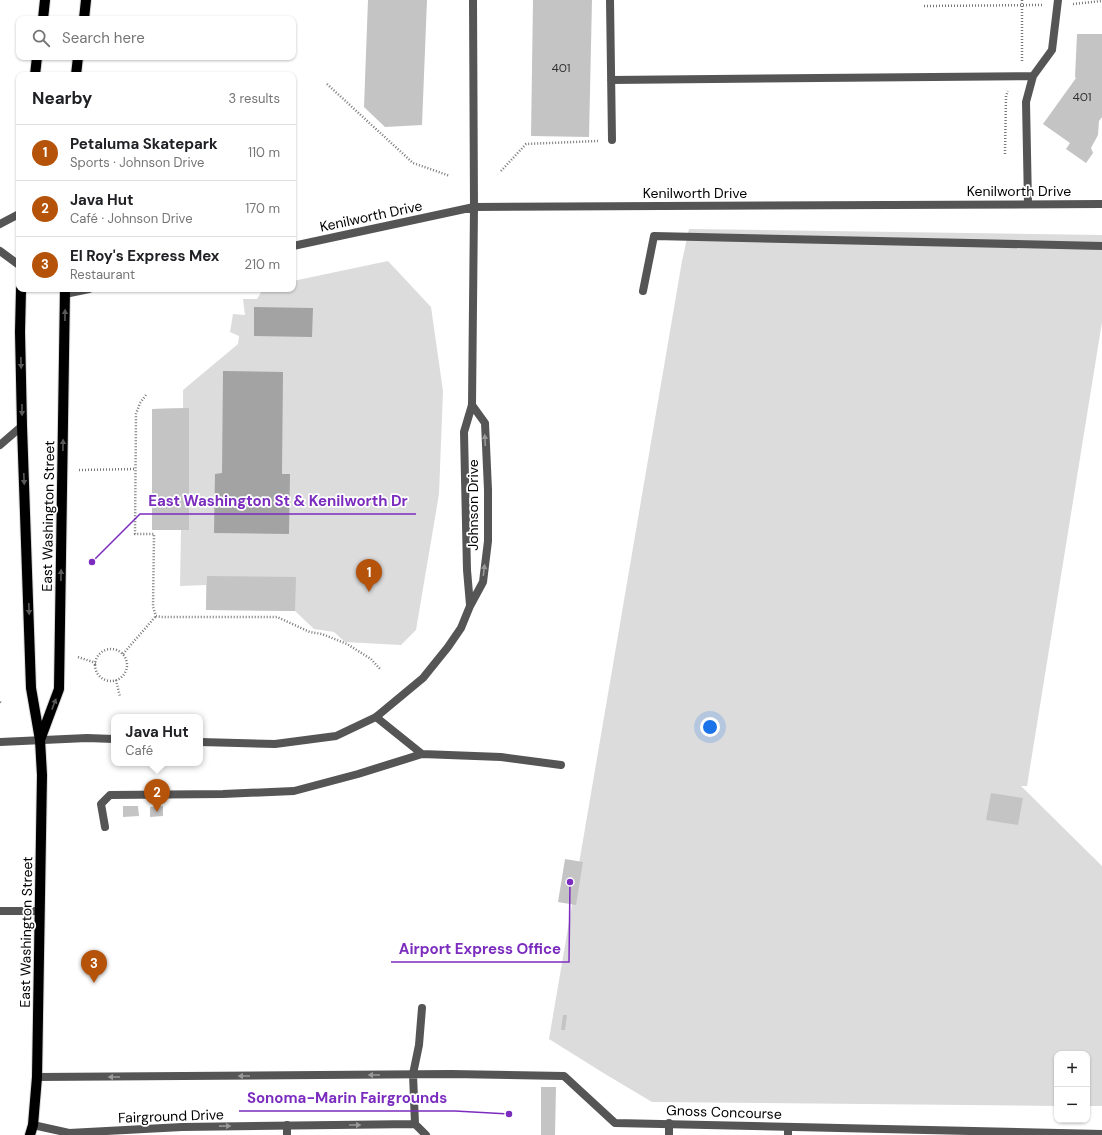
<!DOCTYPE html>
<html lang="en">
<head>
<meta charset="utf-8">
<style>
  :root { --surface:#fff; --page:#f2f2f2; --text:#202124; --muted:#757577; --line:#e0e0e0; --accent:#b45309 }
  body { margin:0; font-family:"DM Sans",sans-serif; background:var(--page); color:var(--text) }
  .controls { position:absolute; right:12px; bottom:12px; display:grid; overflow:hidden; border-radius:8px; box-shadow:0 1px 3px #0004 }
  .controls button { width:36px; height:36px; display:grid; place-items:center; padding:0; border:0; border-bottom:1px solid var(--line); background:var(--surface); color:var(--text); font:20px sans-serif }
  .you { position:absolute; left:710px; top:727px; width:14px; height:14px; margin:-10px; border:3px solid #fff; border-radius:50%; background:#1a73e8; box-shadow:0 0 0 6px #1a73e833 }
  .badge { display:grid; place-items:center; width:26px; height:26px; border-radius:50%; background:var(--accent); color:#fff; font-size:13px; font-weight:700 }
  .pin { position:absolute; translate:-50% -33px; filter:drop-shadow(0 1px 2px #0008) }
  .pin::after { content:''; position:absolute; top:21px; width:14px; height:12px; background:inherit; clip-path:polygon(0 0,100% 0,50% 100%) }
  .popup { position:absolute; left:111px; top:714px; width:92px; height:52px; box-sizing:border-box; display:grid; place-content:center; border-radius:8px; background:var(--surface); filter:drop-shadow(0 1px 3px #0005); font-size:13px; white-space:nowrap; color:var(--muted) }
  .popup b { font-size:15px; color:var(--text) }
  .popup::after { content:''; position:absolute; left:50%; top:100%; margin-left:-8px; border:8px solid transparent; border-top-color:var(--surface) }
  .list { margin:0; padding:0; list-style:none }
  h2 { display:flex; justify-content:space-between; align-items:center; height:52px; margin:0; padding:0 16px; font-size:17px }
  h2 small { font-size:13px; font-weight:400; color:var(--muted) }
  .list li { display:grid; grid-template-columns:26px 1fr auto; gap:12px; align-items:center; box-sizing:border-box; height:56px; padding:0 16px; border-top:1px solid var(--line) }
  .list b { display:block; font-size:15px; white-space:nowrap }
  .list p { margin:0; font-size:13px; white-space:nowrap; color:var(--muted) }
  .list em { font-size:13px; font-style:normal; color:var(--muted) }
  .icon { flex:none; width:22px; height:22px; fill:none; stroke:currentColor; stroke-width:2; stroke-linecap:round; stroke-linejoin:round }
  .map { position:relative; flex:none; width:1102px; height:1135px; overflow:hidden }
  .search { position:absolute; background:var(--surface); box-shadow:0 1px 3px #0004; left:16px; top:16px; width:280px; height:44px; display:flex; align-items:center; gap:10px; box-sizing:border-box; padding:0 14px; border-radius:8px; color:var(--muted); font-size:15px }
  .panel { position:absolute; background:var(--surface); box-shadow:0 1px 3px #0004; left:16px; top:72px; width:280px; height:220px; border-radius:8px }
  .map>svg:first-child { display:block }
  .green { fill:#dcdcdc }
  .water { fill:#a3a3a3 }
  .building { fill:#c4c4c4 }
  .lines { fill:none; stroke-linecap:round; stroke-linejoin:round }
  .primary-casing { stroke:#dbdbdb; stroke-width:12 }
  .path { stroke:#777; stroke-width:2.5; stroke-dasharray:1 2; stroke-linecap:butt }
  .lane { stroke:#555; stroke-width:8 }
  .street { stroke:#555; stroke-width:8 }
  .primary { stroke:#000; stroke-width:10 }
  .oneway { fill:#595959 }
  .oneway2 { fill:#999 }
  .labels { text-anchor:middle; stroke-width:3.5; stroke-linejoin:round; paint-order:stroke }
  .number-label { font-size:12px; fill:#313131 }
  .street-label { font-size:14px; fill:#000; stroke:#fff }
  .leader { fill:none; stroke:#7b2cbf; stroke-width:1.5 }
  .callout-dot { fill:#7b2cbf; stroke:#fff; stroke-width:1.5 }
  .callout-label { font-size:15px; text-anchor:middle; font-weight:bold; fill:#7b2cbf; stroke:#fff; stroke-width:3.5; stroke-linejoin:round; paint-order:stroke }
</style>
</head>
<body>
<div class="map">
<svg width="1102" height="1135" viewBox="0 0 1102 1135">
  <rect width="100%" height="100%" fill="#fff"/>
  <path class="green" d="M689 229 1102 235V322L1027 786H1021L1102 866V1106H1087V1054H1057V1106L652 1102 605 1074 549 1039 682 261Z
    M388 261 431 307 443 391 439 494 416 630 401 645 345 642 334 632 314 629 295 611 206 610V585L180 586 181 530H152V409L183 408V390L238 344 239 336 230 332 233 314 245 315 243 299H257L263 289H293V281Z"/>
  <path class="water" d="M254 307 313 308 312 337 254 336Z
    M223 371 283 372 282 474H290L289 534 214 533 215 474 222 473Z"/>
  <path class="building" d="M368 0H427L422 125 385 127 364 107Z
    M533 0H592L589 137 531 136Z
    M1077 34H1102V117L1099 121 1098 135 1091 148 1093 153 1086 163 1066 149 1070 143 1043 124 1076 78 1075 77Z
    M189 408V530H152V409Z
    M207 576 296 577 295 611 206 610Z
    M991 793 1023 798 1018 825 986 820Z
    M123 806H138L139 816 123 817Z
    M163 806V816L150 817V807Z
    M565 859 583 862 576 905 558 902Z
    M563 1015H567L565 1030H561Z
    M541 1087H556L555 1135H541Z"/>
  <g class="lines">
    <defs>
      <path id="primary" d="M43 19 45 0
        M84 19 86 0
        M35 75 37 57
        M76 75 78 57
        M21 289 20 332 22 426 31 688 40 740 42 775 37 1077 33 1125 30 1135
        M40 740 59 689 65 289"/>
    </defs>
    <use href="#primary" class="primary-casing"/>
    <path class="path" d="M1073 4 1102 1
      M924 6 1044 5
      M1022 61V0
      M327 84 413 163 450 176
      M1005 154 1006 96 1008 91
      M501 171 526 144 598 141
      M146 395 140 403 136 414 135 534H154L153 607 156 616 161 617H277L310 632 322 634 347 644 371 659 380 669
      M79 470 136 469
      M95 665a16 16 0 1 1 32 0a16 16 0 1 1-32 0Z
      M123 654 156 616
      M78 657 96 663
      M116 680 120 697
      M0 702 1 703"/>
    <path class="lane" d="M473 0 474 207
      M610 0 612 140
      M611 80 1033 76
      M1028 204 1026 102 1033 76 1052 50 1058 0
      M643 291 654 236 1102 246
      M0 445 22 426
      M376 717 422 754
      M105 827 101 804 110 795 223 794 294 791 358 774 422 754 501 757 561 765
      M0 911H40
      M413 1074 419 1045 422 1008
      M788 1127V1135
      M287 1135V1125
      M669 1135V1123"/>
    <path class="street" d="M0 224 19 214
      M293 246 474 207 1102 204
      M0 251 19 265
      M65 294 89 289
      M470 605 467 570 464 432 472 405 474 207
      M0 742 87 738 114 739
      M200 742 275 744 336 736 376 717 423 678 448 647 461 628 470 606 483 582 488 541V490L485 423 472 405
      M413 1074 415 1124
      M37 1077 451 1074 564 1076 615 1123 1102 1134
      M33 1125 69 1133 182 1127 415 1124 426 1135"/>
    <use href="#primary" class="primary"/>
  </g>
  <defs><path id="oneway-solid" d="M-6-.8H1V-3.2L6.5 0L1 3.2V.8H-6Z"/></defs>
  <g class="oneway">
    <use href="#oneway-solid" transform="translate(65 315) rotate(-89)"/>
    <use href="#oneway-solid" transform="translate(21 363) rotate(88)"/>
    <use href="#oneway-solid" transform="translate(22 410) rotate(90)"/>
    <use href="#oneway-solid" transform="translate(63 445) rotate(-89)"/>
    <use href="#oneway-solid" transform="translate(24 479) rotate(88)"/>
    <use href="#oneway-solid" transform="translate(61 575) rotate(-89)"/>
    <use href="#oneway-solid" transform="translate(29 609) rotate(88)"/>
    <use href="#oneway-solid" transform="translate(54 704) rotate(-69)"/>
  </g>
  <g class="oneway2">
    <use href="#oneway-solid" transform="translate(485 440) rotate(-93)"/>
    <use href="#oneway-solid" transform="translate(484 570) rotate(-83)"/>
    <use href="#oneway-solid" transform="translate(374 1075) rotate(180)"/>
    <use href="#oneway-solid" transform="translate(244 1076) rotate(180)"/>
    <use href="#oneway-solid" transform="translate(114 1077) rotate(180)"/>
    <use href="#oneway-solid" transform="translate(355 1125)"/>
    <use href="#oneway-solid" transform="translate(225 1126) rotate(-1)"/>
  </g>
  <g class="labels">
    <g class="number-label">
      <text x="561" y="72">401</text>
      <text x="1082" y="101">401</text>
    </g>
    <g class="street-label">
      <text x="1019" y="196">Kenilworth Drive</text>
      <text x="695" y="198">Kenilworth Drive</text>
      <text transform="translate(371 216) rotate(-12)" y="5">Kenilworth Drive</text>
      <text transform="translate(473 505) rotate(-90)" y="5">Johnson Drive</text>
      <text transform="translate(48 516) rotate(-89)" y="5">East Washington Street</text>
      <text transform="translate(26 932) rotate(-89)" y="5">East Washington Street</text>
      <text transform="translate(724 1112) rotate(2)" y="5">Gnoss Concourse</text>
      <text transform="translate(171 1116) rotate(-2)" y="5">Fairground Drive</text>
    </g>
  </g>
  <path class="leader" d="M92 562L140 514H416M570 882L569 962H391M509 1114L455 1111H239"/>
  <g class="callout-dot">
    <circle cx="92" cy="562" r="4"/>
    <circle cx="570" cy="882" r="4"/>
    <circle cx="509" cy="1114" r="4"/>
  </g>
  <g class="callout-label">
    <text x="278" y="506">East Washington St &amp; Kenilworth Dr</text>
    <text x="480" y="954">Airport Express Office</text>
    <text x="347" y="1103">Sonoma-Marin Fairgrounds</text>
  </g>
</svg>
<div class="controls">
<button>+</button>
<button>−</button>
</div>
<div class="you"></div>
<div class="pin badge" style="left:369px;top:592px">1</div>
<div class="pin badge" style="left:157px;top:812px">2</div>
<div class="popup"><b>Java Hut</b>Café</div>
<div class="pin badge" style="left:94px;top:983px">3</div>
<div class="search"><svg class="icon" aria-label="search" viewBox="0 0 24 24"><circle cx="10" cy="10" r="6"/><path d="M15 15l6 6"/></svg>Search here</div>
<section class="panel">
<h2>Nearby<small>3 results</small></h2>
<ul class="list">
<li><span class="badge">1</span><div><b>Petaluma Skatepark</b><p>Sports · Johnson Drive</p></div><em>110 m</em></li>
<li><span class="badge">2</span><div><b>Java Hut</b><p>Café · Johnson Drive</p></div><em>170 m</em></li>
<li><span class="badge">3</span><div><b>El Roy's Express Mex</b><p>Restaurant</p></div><em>210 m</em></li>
</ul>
</section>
</div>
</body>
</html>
